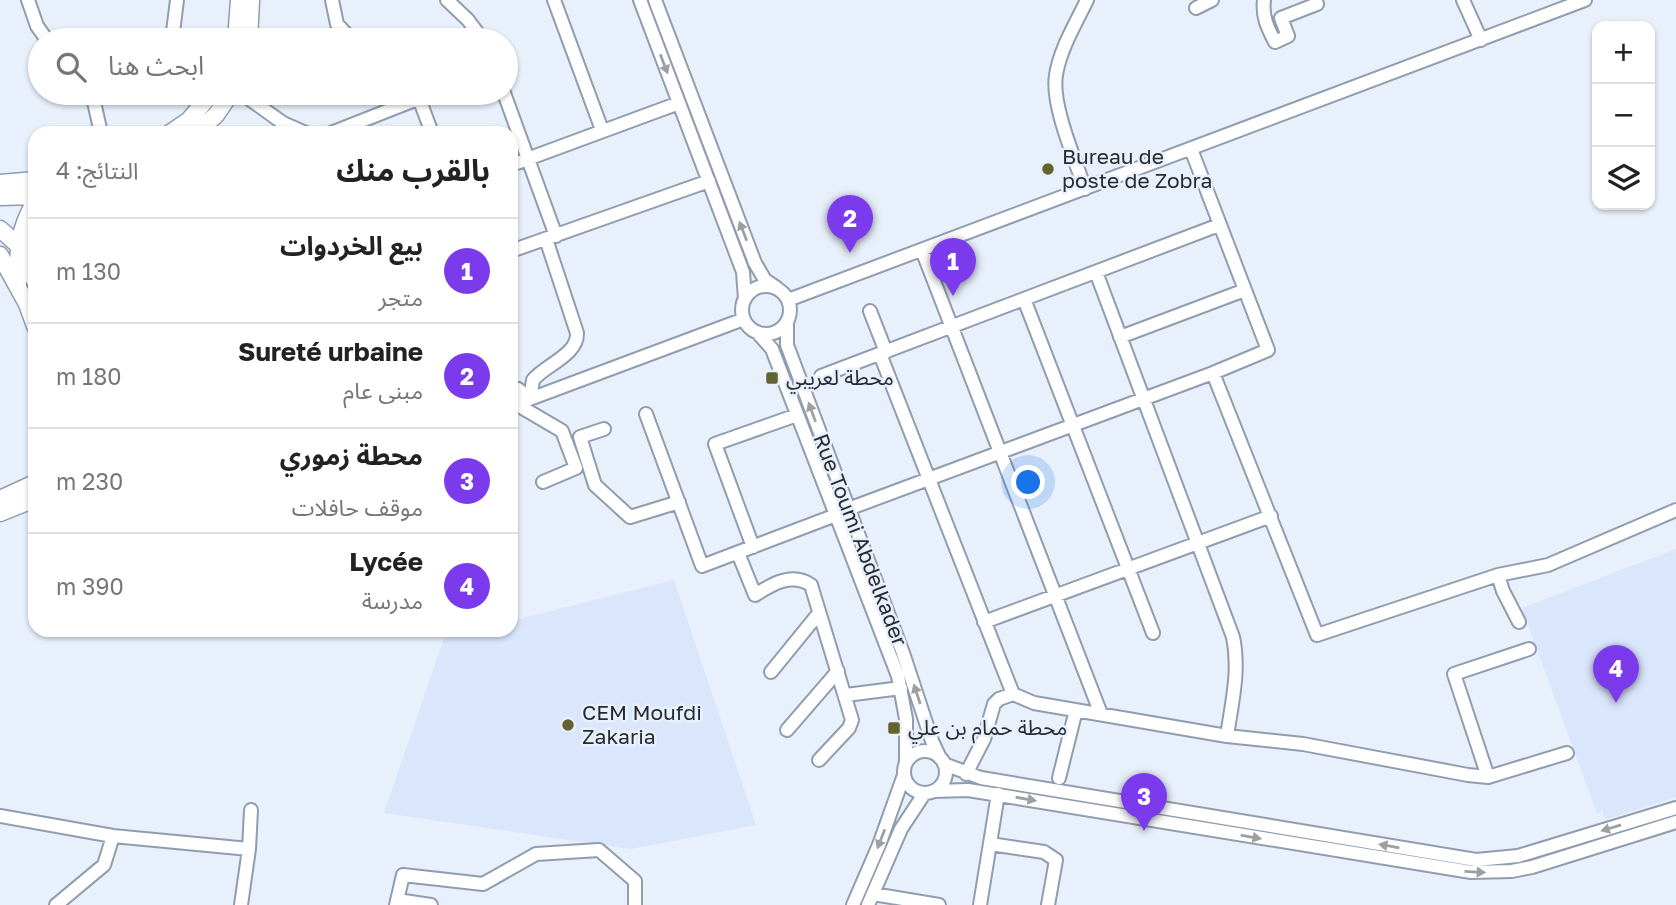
<!DOCTYPE html>
<html lang="ar">
<head>
<meta charset="utf-8">
<style>
  :root { --surface:#fff; --page:#f6f6f6; --text:#222; --muted:#767676; --line:#e0e0e0; --accent:#7c3aed }
  body { margin:0; font-family:"Golos Text","Noto Sans Arabic",sans-serif; background:var(--page); color:var(--text); direction:rtl }
  .controls { position:absolute; right:21px; top:21px; display:grid; overflow:hidden; border-radius:14px; box-shadow:0 2px 5px #0004 }
  .controls button { width:63px; height:63px; display:grid; place-items:center; padding:0; border:0; border-bottom:2px solid var(--line); background:var(--surface); color:var(--text); font:35px sans-serif }
  .you { position:absolute; left:1029px; top:483px; width:24px; height:24px; margin:-18px; border:5px solid #fff; border-radius:50%; background:#1a73e8; box-shadow:0 0 0 10px #1a73e833 }
  .badge { display:grid; place-items:center; width:46px; height:46px; border-radius:50%; background:var(--accent); color:#fff; font-size:23px; font-weight:700 }
  .pin { position:absolute; translate:-50% -58px; filter:drop-shadow(0 2px 4px #0008) }
  .pin::after { content:''; position:absolute; top:37px; width:24px; height:21px; background:inherit; clip-path:polygon(0 0,100% 0,50% 100%) }
  .list { margin:0; padding:0; list-style:none }
  h2 { display:flex; justify-content:space-between; align-items:center; height:91px; margin:0; padding:0 28px; font-size:30px }
  h2 small { font-size:23px; font-weight:400; color:var(--muted) }
  .list li { display:grid; grid-template-columns:46px 1fr auto; gap:21px; align-items:center; box-sizing:border-box; height:105px; padding:0 28px; border-top:2px solid var(--line) }
  .list b { display:block; font-size:26px; white-space:nowrap }
  .list p { margin:0; font-size:23px; white-space:nowrap; color:var(--muted) }
  .list em { font-size:23px; font-style:normal; color:var(--muted) }
  .icon { flex:none; width:38px; height:38px; fill:none; stroke:currentColor; stroke-width:2; stroke-linecap:round; stroke-linejoin:round }
  .map { position:relative; flex:none; width:1676px; height:905px; overflow:hidden; direction:ltr }
  .search { position:absolute; background:var(--surface); box-shadow:0 2px 5px #0004; left:28px; top:28px; width:490px; height:77px; display:flex; align-items:center; gap:18px; box-sizing:border-box; padding:0 24px; border-radius:38px; color:var(--muted); font-size:26px }
  .panel { position:absolute; background:var(--surface); box-shadow:0 2px 5px #0004; left:28px; top:126px; width:490px; height:511px; border-radius:21px; direction:rtl }
  .map>svg:first-child { display:block }
  .built { fill:#d9e6fb }
  .lines { fill:none; stroke-linecap:round; stroke-linejoin:round }
  .minor-casing { stroke:#919daf; stroke-width:16 }
  .tertiary-casing { stroke:#919daf; stroke-width:19 }
  .minor { stroke:#fff; stroke-width:12 }
  .tertiary { stroke:#fff; stroke-width:16 }
  .oneway { fill:#9da0a3 }
  .poi-dot { fill:#636330; stroke:#e8f0fb; stroke-width:2.5 }
  .labels { text-anchor:middle; stroke-width:5; stroke-linejoin:round; paint-order:stroke }
  .poi-label { font-size:21px; fill:#262b32; stroke:#e8f0fb; text-anchor:start }
  .street-label { font-size:21px; fill:#262b32; stroke:#e8f0fb }
</style>
</head>
<body>
<div class="map">
<svg width="1676" height="905" viewBox="0 0 1676 905">
  <rect width="100%" height="100%" fill="#e8f0fb"/>
  <path class="built" d="M1676 549V797L1604 820 1603 810 1597 814 1522 608Z
    M674 580 756 825 631 849 384 813 444 638 474 630H511V621Z"/>
  <g class="lines">
    <defs>
      <path id="minor" d="M28 0 37 26 47 40
        M332 0 337 24 352 40
        M447 0 468 20 483 40
        M554 0 602 130
        M640 0 743 272 745 299
        M655 0 755 263 765 280 777 288
        M1264 0C1262 16 1267 27 1275 42L1288 36 1281 18 1317 4
        M1463 0 1481 40
        M1196 8 1212 0
        M169 40 173 32 177 0
        M92 93 101 133
        M241 93 283 123 306 133
        M417 93 432 133
        M504 93 556 236
        M331 133 420 98
        M1191 149 1268 350 1213 373 1317 635 1498 575 1503 591 1519 622
        M511 165 679 103
        M1085 189C1075 159 1051 105 1056 75 1060 49 1076 23 1087 0
        M922 250 1101 714
        M511 251 709 181
        M1096 272 1233 637C1240 670 1232 702 1227 736
        M742 310a24 24 0 1 1 48 0a24 24 0 1 1-48 0Z
        M1024 299 1153 633
        M788 300 1585 0
        M870 311 886 352
        M787 321V345L903 653 932 741 940 758
        M757 332 772 349 898 676 906 719V762
        M1120 337 1245 290
        M880 354 1013 694 1034 703 1227 736 1303 744 1468 775 1488 777 1567 753
        M821 376 1219 225
        M511 388 518 389 530 399 533 380C545 365 578 355 577 333L546 239
        M516 404 562 431 576 468 543 482
        M511 406 744 319
        M646 414 702 566 836 515
        M604 429 580 437 595 485 630 517 679 502
        M848 509 1213 373
        M753 547 715 444 797 415
        M738 553 755 595C772 584 792 572 811 585L852 720 849 728 819 760
        M1498 575 1548 565 1676 510
        M984 622 1271 516
        M771 672 819 613
        M846 695 901 688
        M787 730 838 671
        M904 772a21 21 0 1 1 42 0a21 21 0 1 1-42 0Z
        M944 764 981 778 1476 860 1518 856 1676 808
        M966 774 984 739 994 704 999 699 1013 694
        M1488 777 1454 674 1529 649
        M1059 778 1076 710
        M934 791 968 790 1471 872 1512 871 1532 867 1676 822
        M0 816 113 836 249 849
        M990 844 1044 852 1056 860 1048 905
        M873 894 939 905
        M397 900 431 905
        M56 905 104 865 113 836
        M241 905 249 849 251 810
        M396 905 403 875 483 884 536 854 599 850 635 881V905
        M853 905 879 845 904 775
        M868 905 901 829 924 794
        M980 905 998 794"/>
      <path id="tertiary" d="M236 40 239 0
        M249 40 251 0
        M170 133 189 120 212 93
        M196 133 216 115 231 93
        M0 183 35 180
        M0 197 35 196
        M0 229 18 245 35 281
        M0 255 27 304 35 326
        M32 269 31 261 35 236
        M18 286C18 253 17 231 35 202
        M0 499 35 483
        M0 513 35 499"/>
    </defs>
    <use href="#minor" class="minor-casing"/>
    <use href="#tertiary" class="tertiary-casing"/>
    <use href="#minor" class="minor"/>
    <use href="#tertiary" class="tertiary"/>
  </g>
  <defs><path id="oneway-solid" d="M-6-.8H1V-3.2L6.5 0L1 3.2V.8H-6Z" transform="scale(1.75)"/></defs>
  <g class="oneway">
    <use href="#oneway-solid" transform="translate(664 64) rotate(69)"/>
    <use href="#oneway-solid" transform="translate(743 231) rotate(-111)"/>
    <use href="#oneway-solid" transform="translate(812 412) rotate(-110)"/>
    <use href="#oneway-solid" transform="translate(917 694) rotate(-108)"/>
    <use href="#oneway-solid" transform="translate(1026 799) rotate(10)"/>
    <use href="#oneway-solid" transform="translate(1611 828) rotate(163)"/>
    <use href="#oneway-solid" transform="translate(1251 837) rotate(10)"/>
    <use href="#oneway-solid" transform="translate(881 839) rotate(111)"/>
    <use href="#oneway-solid" transform="translate(1389 846) rotate(-170)"/>
    <use href="#oneway-solid" transform="translate(1475 872) rotate(3)"/>
  </g>
  <g class="poi-dot">
    <circle cx="1048" cy="169" r="7"/>
    <rect x="765" y="371" width="14" height="14" rx="3.5"/>
    <circle cx="568" cy="725" r="7"/>
    <rect x="887" y="721" width="14" height="14" rx="3.5"/>
  </g>
  <g class="labels">
    <g class="poi-label">
      <text x="1062" y="164">Bureau de<tspan x="1062" dy="24">poste de Zobra</tspan></text>
      <text x="786" y="385">محطة لعريبي</text>
      <text x="582" y="720">CEM Moufdi<tspan x="582" dy="24">Zakaria</tspan></text>
      <text x="908" y="735">محطة حمام بن علي</text>
    </g>
    <g class="street-label">
      <text transform="translate(860 540) rotate(69)" y="7">Rue Toumi Abdelkader</text>
    </g>
  </g>
</svg>
<div class="controls">
<button>+</button>
<button>−</button>
<button><svg class="icon" aria-label="layers" viewBox="0 0 24 24"><path d="M12 4l9 5-9 5-9-5zM3 14l9 5 9-5"/></svg></button>
</div>
<div class="you"></div>
<div class="pin badge" style="left:953px;top:296px">1</div>
<div class="pin badge" style="left:850px;top:253px">2</div>
<div class="pin badge" style="left:1144px;top:831px">3</div>
<div class="pin badge" style="left:1616px;top:703px">4</div>
<div class="search"><svg class="icon" aria-label="search" viewBox="0 0 24 24"><circle cx="10" cy="10" r="6"/><path d="M15 15l6 6"/></svg>ابحث هنا</div>
<section class="panel">
<h2>بالقرب منك<small>النتائج: 4</small></h2>
<ul class="list">
<li><span class="badge">1</span><div><b>بيع الخردوات</b><p>متجر</p></div><em>130 m</em></li>
<li><span class="badge">2</span><div><b>Sureté urbaine</b><p>مبنى عام</p></div><em>180 m</em></li>
<li><span class="badge">3</span><div><b>محطة زموري</b><p>موقف حافلات</p></div><em>230 m</em></li>
<li><span class="badge">4</span><div><b>Lycée</b><p>مدرسة</p></div><em>390 m</em></li>
</ul>
</section>
</div>
</body>
</html>
